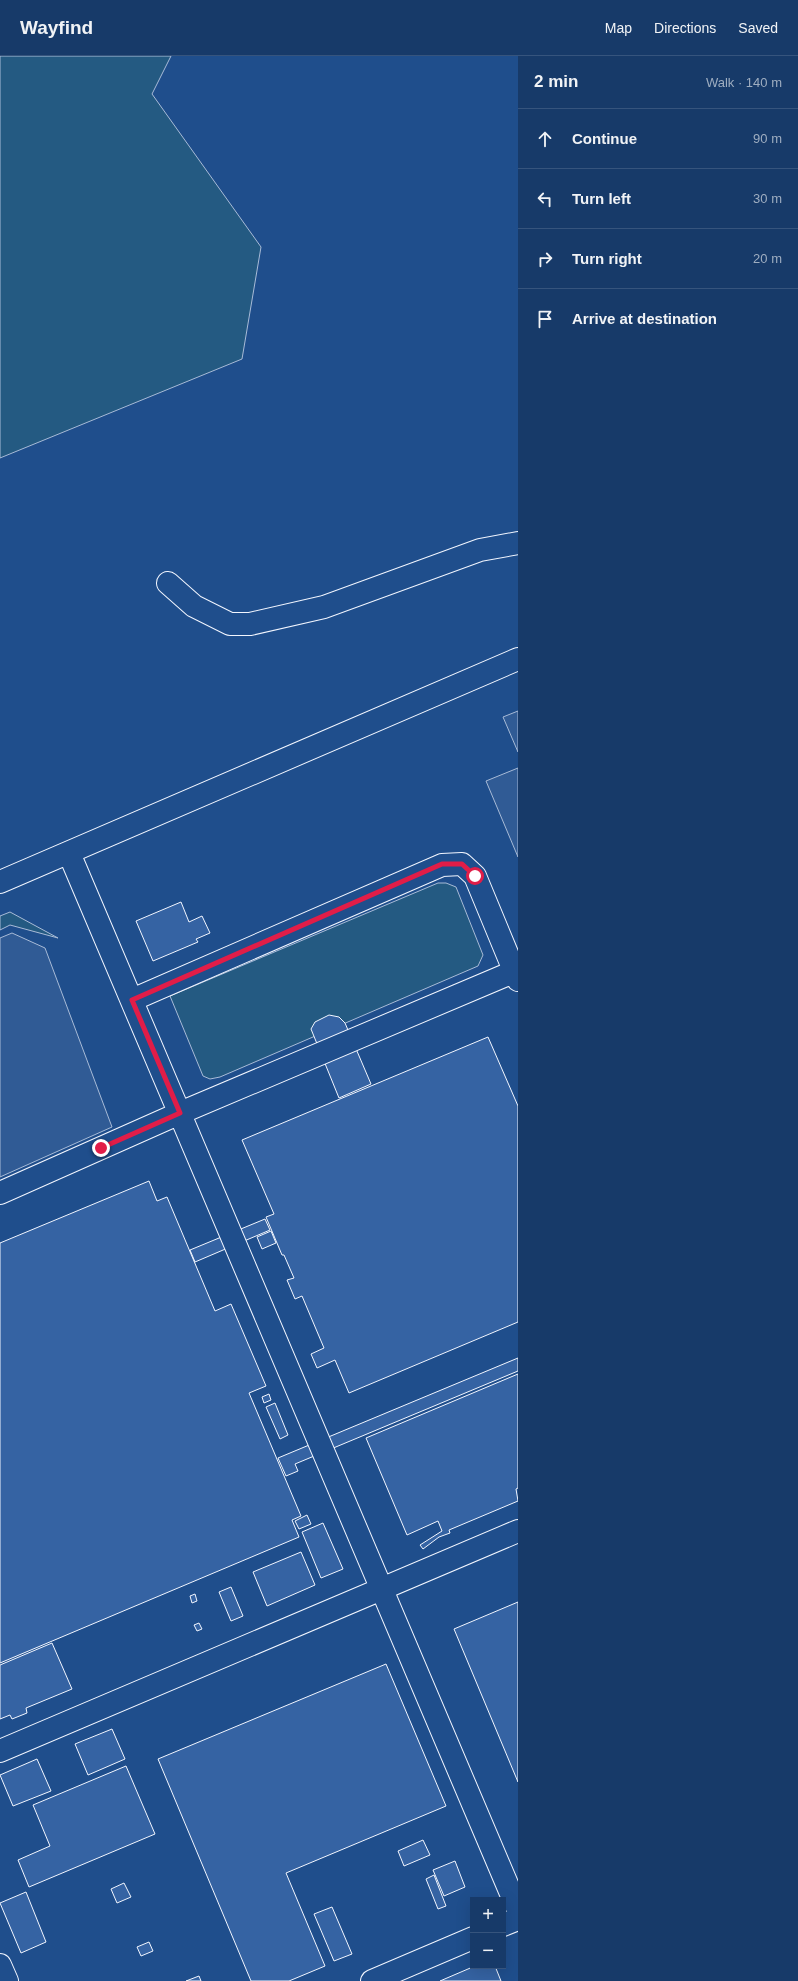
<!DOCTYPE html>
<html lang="en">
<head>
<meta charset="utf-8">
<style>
  :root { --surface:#173a69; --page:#20416f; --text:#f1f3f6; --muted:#9eadc0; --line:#36547d }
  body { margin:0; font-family:Helvetica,sans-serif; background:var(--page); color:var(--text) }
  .controls { position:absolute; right:12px; bottom:12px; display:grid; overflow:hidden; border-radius:0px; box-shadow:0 4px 16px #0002 }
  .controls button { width:36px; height:36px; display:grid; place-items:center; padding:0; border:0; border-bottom:1px solid var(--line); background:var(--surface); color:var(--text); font:20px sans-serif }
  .stop { position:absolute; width:12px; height:12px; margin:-9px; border:3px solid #e11d48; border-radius:50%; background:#fff }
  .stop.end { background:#e11d48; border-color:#fff; box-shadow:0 1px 4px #0008 }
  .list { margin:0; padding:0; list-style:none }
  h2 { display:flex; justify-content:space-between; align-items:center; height:52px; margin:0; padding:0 16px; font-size:17px }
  h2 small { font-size:13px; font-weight:400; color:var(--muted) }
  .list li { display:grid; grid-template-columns:26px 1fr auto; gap:12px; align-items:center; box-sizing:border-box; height:60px; padding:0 16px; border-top:1px solid var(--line) }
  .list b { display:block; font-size:15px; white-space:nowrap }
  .list em { font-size:13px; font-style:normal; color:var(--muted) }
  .icon { flex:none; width:22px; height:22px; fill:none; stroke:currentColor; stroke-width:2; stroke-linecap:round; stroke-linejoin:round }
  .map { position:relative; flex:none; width:518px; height:1925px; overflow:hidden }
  header { display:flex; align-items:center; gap:24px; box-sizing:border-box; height:56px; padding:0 20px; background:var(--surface); border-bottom:1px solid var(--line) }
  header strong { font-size:19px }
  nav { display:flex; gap:22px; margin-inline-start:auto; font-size:14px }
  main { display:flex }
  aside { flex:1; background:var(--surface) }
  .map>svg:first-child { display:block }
  .green { fill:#245a82; stroke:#a8bbd7 }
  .parking { fill:#305b95; stroke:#a8bbd7 }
  .building { fill:#3563a3; stroke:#f2f6ff }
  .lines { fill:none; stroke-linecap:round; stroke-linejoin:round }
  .minor-casing { stroke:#f2f6ff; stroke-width:24 }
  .minor { stroke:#1f4e8c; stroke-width:22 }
  .route { stroke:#e11d48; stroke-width:5 }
</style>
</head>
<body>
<header>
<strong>Wayfind</strong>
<nav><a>Map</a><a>Directions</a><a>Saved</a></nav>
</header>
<main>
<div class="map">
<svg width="518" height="1925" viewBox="0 0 518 1925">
  <rect width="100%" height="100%" fill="#1f4e8c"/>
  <path class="green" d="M0 0H171L152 38 261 191 242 303 0 402Z
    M438 827H446L456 831 483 899 478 910 220 1021 210 1023 203 1020 170 940Z
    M10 856 58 882 10 869 0 874V860Z"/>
  <path class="parking" d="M518 655V696L503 661Z
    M518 712V801L486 725Z
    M12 877 45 892 112 1071 0 1121V882Z"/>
  <path class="building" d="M181 846 189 866 202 860 210 877 196 883 198 886 153 905 136 865Z
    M329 959 339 961 345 967 371 1028 339 1042 311 973 315 966Z
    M488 981 518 1050V1266L349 1337 335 1304 317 1312 311 1298 324 1292 302 1240 295 1243 287 1224 294 1222 284 1199H282L266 1161 274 1158 242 1084Z
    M149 1125 157 1145 167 1141 215 1255 231 1248 266 1330 249 1337 301 1460 292 1464 299 1481 0 1607V1187Z
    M265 1163 270 1174 195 1206 190 1194Z
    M271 1175 276 1187 262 1193 257 1181Z
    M518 1302V1315L295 1408 298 1415 286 1420 278 1402Z
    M518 1318V1432L516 1433 518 1445 449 1474 450 1477 439 1481 423 1493 420 1489 442 1475 438 1465 407 1479 366 1382Z
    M269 1338 271 1344 264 1347 262 1341Z
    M275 1347 288 1379 280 1383 266 1351Z
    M307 1459 311 1468 299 1473 295 1465Z
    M323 1467 343 1513 321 1522 302 1476Z
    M301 1496 315 1529 267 1550 253 1516Z
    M231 1531 243 1560 231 1565 219 1536Z
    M195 1538 197 1545 192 1547 190 1540Z
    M518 1546V1726L454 1573Z
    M199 1567 202 1573 197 1575 194 1569Z
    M52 1587 72 1633 26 1652 27 1657 12 1663 10 1659 0 1663V1609Z
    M386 1608 446 1750 286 1817 325 1910 289 1925H251L158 1703Z
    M112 1673 125 1703 88 1719 75 1688Z
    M37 1703 51 1735 13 1750 0 1719Z
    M126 1710 155 1778 29 1831 18 1804 50 1790 33 1749Z
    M423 1784 430 1799 404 1810 398 1795Z
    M455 1805 465 1831 444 1840 433 1814Z
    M434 1819 446 1850 438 1853 426 1823Z
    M124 1827 131 1841 117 1847 111 1833Z
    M26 1836 46 1886 21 1897 0 1847Z
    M332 1851 352 1898 334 1905 314 1858Z
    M149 1886 153 1895 141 1900 137 1891Z
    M475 1910H495L501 1925H440Z
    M199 1920 201 1925H186Z"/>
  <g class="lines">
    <defs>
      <path id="minor" d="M168 527 194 550 230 568H250L324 551 480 494 518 487
        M69 797 518 1854
        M0 826 518 603
        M132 944 442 809 462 808 475 820 518 924
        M0 1137 180 1057 518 914
        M0 1695 518 1475
        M503 1869 518 1863
        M0 1909 7 1925
        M372 1925 473 1882"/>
    </defs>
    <use href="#minor" class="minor-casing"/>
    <use href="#minor" class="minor"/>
  </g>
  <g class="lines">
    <path class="route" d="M101 1092 180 1057 132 944 442 808H462L475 820"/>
  </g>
</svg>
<div class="controls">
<button>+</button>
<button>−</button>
</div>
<div class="stop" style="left:475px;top:820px"></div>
<div class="stop end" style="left:101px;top:1092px"></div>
</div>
<aside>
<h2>2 min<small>Walk · 140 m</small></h2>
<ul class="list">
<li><svg class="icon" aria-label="ahead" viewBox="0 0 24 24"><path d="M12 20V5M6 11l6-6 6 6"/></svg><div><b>Continue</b></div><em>90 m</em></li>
<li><svg class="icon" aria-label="left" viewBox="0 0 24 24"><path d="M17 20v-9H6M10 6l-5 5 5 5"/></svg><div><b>Turn left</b></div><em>30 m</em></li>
<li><svg class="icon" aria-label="right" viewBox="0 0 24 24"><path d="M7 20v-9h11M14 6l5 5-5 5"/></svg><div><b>Turn right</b></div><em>20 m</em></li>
<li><svg class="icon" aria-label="arrive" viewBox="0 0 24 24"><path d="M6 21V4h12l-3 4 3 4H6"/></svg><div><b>Arrive at destination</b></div></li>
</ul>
</aside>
</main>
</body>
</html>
